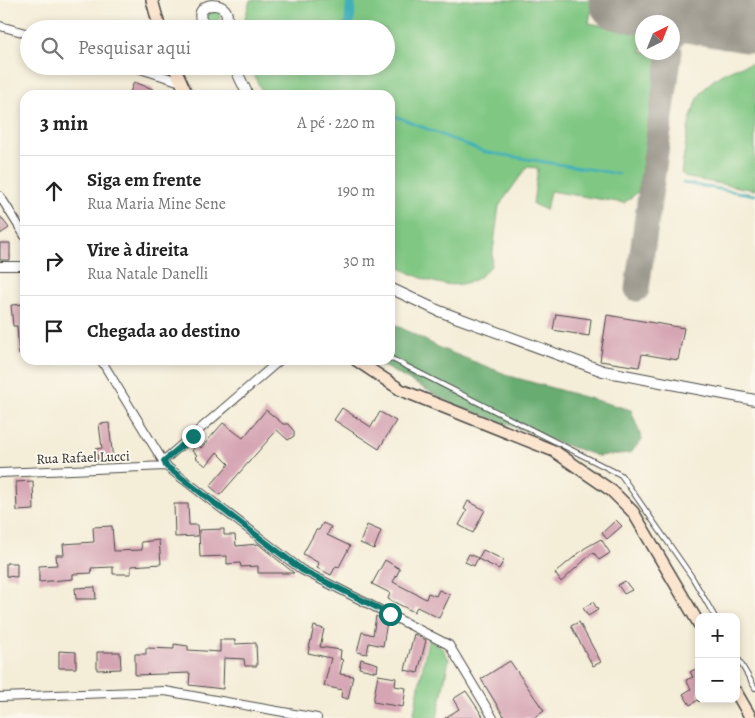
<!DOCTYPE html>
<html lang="pt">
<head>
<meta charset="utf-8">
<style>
  :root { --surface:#fff; --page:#f6f6f6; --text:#222; --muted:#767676; --line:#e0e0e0 }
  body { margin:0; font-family:Alegreya,serif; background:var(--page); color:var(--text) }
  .controls { position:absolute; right:15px; bottom:15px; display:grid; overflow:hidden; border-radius:10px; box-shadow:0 2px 8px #0003 }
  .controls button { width:45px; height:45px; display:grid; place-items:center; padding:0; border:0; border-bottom:1px solid var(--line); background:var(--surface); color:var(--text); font:25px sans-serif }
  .compass { position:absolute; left:635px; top:15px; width:45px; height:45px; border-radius:50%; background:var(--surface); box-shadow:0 2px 8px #0003; rotate:43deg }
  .stop { position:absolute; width:15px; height:15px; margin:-11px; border:4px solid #0f766e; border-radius:50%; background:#fff }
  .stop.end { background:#0f766e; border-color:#fff; box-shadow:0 1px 5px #0008 }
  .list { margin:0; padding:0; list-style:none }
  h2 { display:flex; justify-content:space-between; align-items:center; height:65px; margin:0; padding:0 20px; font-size:21px }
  h2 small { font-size:16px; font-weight:400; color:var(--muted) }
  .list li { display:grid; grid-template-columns:32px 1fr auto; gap:15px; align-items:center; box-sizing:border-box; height:70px; padding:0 20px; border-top:1px solid var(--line) }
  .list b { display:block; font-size:19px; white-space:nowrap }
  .list p { margin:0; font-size:16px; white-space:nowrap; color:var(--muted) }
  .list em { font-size:16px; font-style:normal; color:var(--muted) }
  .icon { flex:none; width:28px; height:28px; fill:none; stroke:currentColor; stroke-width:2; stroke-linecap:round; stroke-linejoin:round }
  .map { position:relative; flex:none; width:755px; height:718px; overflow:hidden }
  .search { position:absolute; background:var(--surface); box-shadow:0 2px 8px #0003; left:20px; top:20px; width:375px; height:55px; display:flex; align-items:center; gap:12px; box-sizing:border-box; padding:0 18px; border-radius:28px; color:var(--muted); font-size:19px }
  .panel { position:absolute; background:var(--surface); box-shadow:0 2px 8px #0003; left:20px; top:90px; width:375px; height:275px; border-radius:15px }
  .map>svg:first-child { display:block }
  .green { fill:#80c783; stroke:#567957 }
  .forest { fill:#68ac71; stroke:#4a6c4e }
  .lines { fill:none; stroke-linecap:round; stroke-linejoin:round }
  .stream { stroke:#40b0b9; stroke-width:2.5 }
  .canal { stroke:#40b0b9; stroke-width:10 }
  .taxiway { stroke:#908c82; stroke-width:25 }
  .runway { stroke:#908c82; stroke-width:62 }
  .building { fill:#d6a5b4 }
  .service-casing { stroke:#494845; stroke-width:6 }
  .minor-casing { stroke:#494845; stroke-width:10 }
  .tertiary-casing { stroke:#494845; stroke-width:12 }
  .secondary-casing { stroke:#494845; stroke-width:14 }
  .service { stroke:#fff; stroke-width:4 }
  .minor { stroke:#fff; stroke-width:8 }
  .tertiary { stroke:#fff; stroke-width:10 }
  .secondary { stroke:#fce5cf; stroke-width:11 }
  .route { stroke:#0f766e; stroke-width:6 }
  .labels { text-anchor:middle; stroke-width:4; stroke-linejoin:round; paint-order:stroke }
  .street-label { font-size:14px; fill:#2b2b2b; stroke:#fbf7ec }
</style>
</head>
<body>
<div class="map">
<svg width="755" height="718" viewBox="0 0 755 718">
  <rect width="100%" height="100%" fill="#fbf7ec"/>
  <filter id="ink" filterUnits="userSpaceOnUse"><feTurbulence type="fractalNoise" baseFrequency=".02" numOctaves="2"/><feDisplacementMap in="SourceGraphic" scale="10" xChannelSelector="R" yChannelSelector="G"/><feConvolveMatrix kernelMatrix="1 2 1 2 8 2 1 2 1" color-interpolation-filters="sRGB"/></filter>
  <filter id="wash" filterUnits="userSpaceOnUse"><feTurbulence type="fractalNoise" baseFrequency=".0096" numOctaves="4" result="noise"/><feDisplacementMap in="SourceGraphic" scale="20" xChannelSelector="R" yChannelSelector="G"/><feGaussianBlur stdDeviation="1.12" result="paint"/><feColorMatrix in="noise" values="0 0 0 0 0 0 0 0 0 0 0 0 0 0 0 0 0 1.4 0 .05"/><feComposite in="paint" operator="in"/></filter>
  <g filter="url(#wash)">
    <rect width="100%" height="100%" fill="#f4edd8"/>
    <path class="green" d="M250 0H593L589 23 642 33V52L661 53 638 192 624 203 550 191 546 210 533 204 538 168 527 167 499 206 491 266C486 270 481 277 476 279 448 294 414 276 390 262V95H264L249 66H386V29H242Z
      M206 16a7 7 0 1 1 14 0a7 7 0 1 1-14 0Z
      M755 63V190L688 178 681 173C691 116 688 76 755 63Z
      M428 640 442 648 449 659 437 718H413Z"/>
    <path class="forest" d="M390 322 442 349 513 377 631 410 642 440 630 453 598 456 539 436 451 403 372 360H390Z"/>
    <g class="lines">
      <path class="stream" d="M390 114 484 152 619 174
        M683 183 755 195"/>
      <path class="canal" d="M349 29 351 0"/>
      <path class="taxiway" d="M672 38 677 10
        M637 289 670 52"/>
      <path class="runway" d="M620 0 755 23"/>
    </g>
    <g id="blocks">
      <path class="building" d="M134 82 153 89 151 95H129Z
        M0 216 9 228 0 234Z
        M0 243H10V260H0Z
        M25 304V355H19L17 326H13L11 305Z
        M556 314 591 319 589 336 553 330Z
        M607 315 684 328 678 360 642 354 639 367 600 361Z
        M342 408 371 427 380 412 396 421 379 449 334 420Z
        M266 410 283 424H288L294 431V436L288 440 277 430 220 495 210 486 229 464 217 452 206 466 195 457 197 455 192 451 197 444 201 448 223 423 243 438Z
        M109 423 113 460 98 462 96 449 102 448 99 424Z
        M33 481 34 510 17 511 16 482Z
        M468 501 485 510 473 533 459 525 467 511 464 509Z
        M174 504H188L189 525H197L198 536 175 537Z
        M616 520 622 526 607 539 602 533Z
        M323 523 331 527 327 535 350 546 339 567 336 566 331 575 317 568 319 563 303 554 316 530H319Z
        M367 525 381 531 374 549 360 543Z
        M112 526 114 551 142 550 141 542 159 540 161 564 131 566V574H113V567L91 568 92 573 73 574V579L39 582V566L57 565 56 555H64L63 544 94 542 93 527Z
        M224 529V535H235L236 546 258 544 294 573H258V566L241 567 240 563 227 564V556L200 557 199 530Z
        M601 539 610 553 599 560 595 554 592 553 561 582 555 573 585 548Z
        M483 550 504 560 499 569 478 559Z
        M469 554 478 558 474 566 465 562Z
        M385 560 400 569 393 582 426 599 428 593 436 596 439 590 450 595 439 618 417 607 414 612 388 599 390 593 372 584Z
        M6 563H17V577L6 576Z
        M625 581 632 590 624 594 618 585Z
        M95 587 96 599H76L75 588Z
        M593 602 598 610 588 616 583 608Z
        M376 616 387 622 383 646 369 643 367 654 357 652 362 632 373 635Z
        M579 622 601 662 593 666 571 626Z
        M314 626 324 629 320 647 341 650 340 659 343 660 340 674 353 676 348 699 341 697 342 690 324 686 331 658 308 653Z
        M414 634 426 640 418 673 405 670Z
        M220 640H235V644L256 643 257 666H245L244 659 224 658 223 689 189 685 190 673 135 675V654H146V648L174 649V644L188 646V650L220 652Z
        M59 651 76 652V668H59Z
        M97 652H120L121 669 97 670Z
        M361 659 378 664 377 672 359 668Z
        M510 661 544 711 534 718H505L481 679Z
        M699 667V702L698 700 690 705 683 694 691 689 686 680 693 677 690 672Z
        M378 675 396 678 395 686 406 688 403 707 373 702Z
        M466 691 484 718H445L459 709 453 699Z"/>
    </g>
  </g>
  <g filter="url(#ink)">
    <use href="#blocks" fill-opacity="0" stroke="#494845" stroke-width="1"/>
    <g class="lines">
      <defs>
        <path id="service" d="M390 358 621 475 692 577 715 617
          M736 655 755 688"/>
        <path id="minor" d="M0 26 29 34
          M131 66 181 82
          M0 196 25 236
          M0 266H25
          M101 360 166 466 302 570 449 645 493 718
          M163 461 280 360
          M0 473 166 466
          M0 697 165 691 317 718"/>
        <path id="tertiary" d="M211 29 201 20C195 0 233 0 226 21L216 29
          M234 66 248 95
          M390 288 439 311 603 371 755 400"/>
        <path id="secondary" d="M152 0 160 29
          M174 66 187 95
          M356 360 401 390 554 451 612 491 633 512 699 624
          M736 692 751 718"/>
      </defs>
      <use href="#service" class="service-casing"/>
      <use href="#minor" class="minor-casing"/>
      <use href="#tertiary" class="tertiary-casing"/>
      <use href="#secondary" class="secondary-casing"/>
      <use href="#service" class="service"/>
      <use href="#minor" class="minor"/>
      <use href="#tertiary" class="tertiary"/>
      <use href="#secondary" class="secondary"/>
    </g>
  </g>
  <g class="lines" filter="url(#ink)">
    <path class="route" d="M193 436 164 461 166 466 302 570 390 614"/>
  </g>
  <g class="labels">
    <g class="street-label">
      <text transform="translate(83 457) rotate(-2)" y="5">Rua Rafael Lucci</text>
    </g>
  </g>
</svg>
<div class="controls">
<button>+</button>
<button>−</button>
</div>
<svg class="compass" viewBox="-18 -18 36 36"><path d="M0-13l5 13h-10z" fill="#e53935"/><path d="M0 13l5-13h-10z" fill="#767676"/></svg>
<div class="stop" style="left:390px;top:614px"></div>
<div class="stop end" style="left:193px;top:436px"></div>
<div class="search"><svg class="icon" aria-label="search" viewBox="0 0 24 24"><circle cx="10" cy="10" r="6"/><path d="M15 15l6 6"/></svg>Pesquisar aqui</div>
<section class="panel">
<h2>3 min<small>A pé · 220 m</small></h2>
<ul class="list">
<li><svg class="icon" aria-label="ahead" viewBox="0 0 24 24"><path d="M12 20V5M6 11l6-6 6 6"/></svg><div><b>Siga em frente</b><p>Rua Maria Mine Sene</p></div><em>190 m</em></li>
<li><svg class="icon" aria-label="right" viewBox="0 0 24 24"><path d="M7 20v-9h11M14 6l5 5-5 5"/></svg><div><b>Vire à direita</b><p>Rua Natale Danelli</p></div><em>30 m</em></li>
<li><svg class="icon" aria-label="arrive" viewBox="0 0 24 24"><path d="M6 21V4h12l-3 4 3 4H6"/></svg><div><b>Chegada ao destino</b></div></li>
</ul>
</section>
</div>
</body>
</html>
